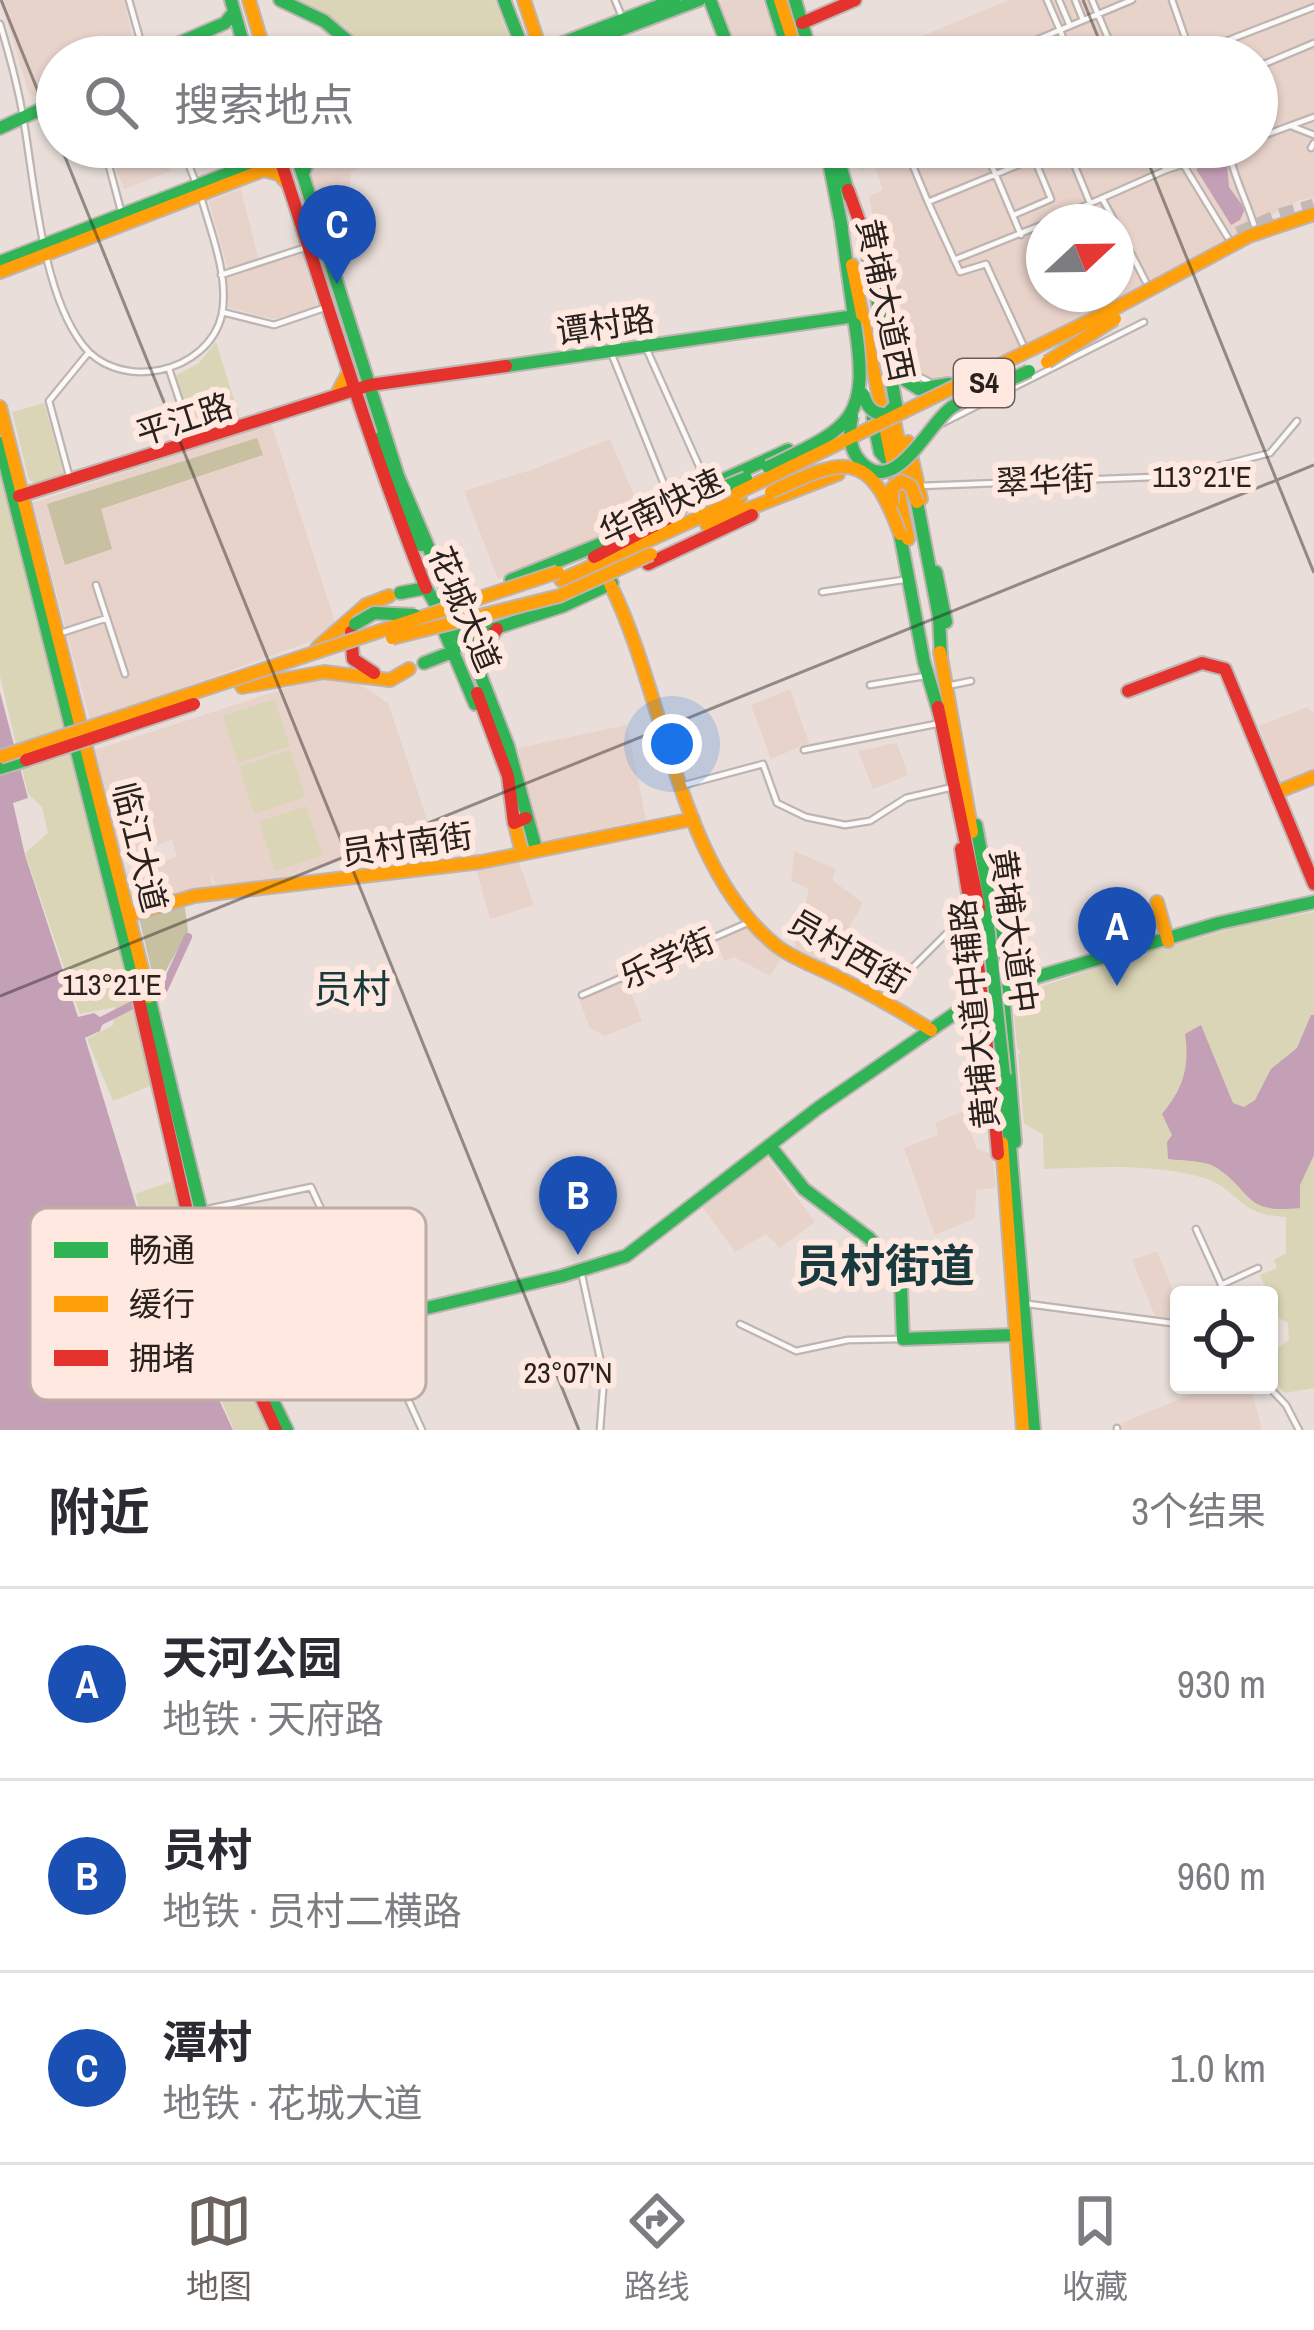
<!DOCTYPE html>
<html lang="zh">
<head>
<meta charset="utf-8">
<style>
  :root { --surface:#fff; --page:#f2f2f3; --text:#2b2b33; --muted:#7c7c81; --line:#e1e1e2; --accent:#6c635f }
  body { margin:0; font-family:"Archivo Narrow","Noto Sans SC",sans-serif; background:var(--page); color:var(--text) }
  .controls { position:absolute; right:36px; bottom:36px; display:grid; overflow:hidden; border-radius:12px; box-shadow:0 3px 9px #0004 }
  .controls button { width:108px; height:108px; display:grid; place-items:center; padding:0; border:0; border-bottom:3px solid var(--line); background:var(--surface); color:var(--text); font:60px sans-serif }
  .compass { position:absolute; left:1026px; top:204px; width:108px; height:108px; border-radius:50%; background:var(--surface); box-shadow:0 3px 9px #0004; rotate:68deg }
  .you { position:absolute; left:672px; top:744px; width:42px; height:42px; margin:-30px; border:9px solid #fff; border-radius:50%; background:#1a73e8; box-shadow:0 0 0 18px #1a73e833 }
  .badge { display:grid; place-items:center; width:78px; height:78px; border-radius:50%; background:var(--accent); color:#fff; font-size:39px; font-weight:700 }
  .pin { position:absolute; translate:-50% -99px; filter:drop-shadow(0 3px 6px #0008) }
  .pin::after { content:''; position:absolute; top:63px; width:42px; height:36px; background:inherit; clip-path:polygon(0 0,100% 0,50% 100%) }
  .list { margin:0; padding:0; list-style:none }
  h2 { display:flex; justify-content:space-between; align-items:center; height:156px; margin:0; padding:0 48px; font-size:51px }
  h2 small { font-size:39px; font-weight:400; color:var(--muted) }
  .list li { display:grid; grid-template-columns:78px 1fr auto; gap:36px; align-items:center; box-sizing:border-box; height:192px; padding:0 48px; border-top:3px solid var(--line) }
  .list b { display:block; font-size:45px; white-space:nowrap }
  .list p { margin:0; font-size:39px; white-space:nowrap; color:var(--muted) }
  .list em { font-size:39px; font-style:normal; color:var(--muted) }
  .icon { flex:none; width:66px; height:66px; fill:none; stroke:currentColor; stroke-width:2; stroke-linecap:round; stroke-linejoin:round }
  .map { position:relative; flex:none; width:1314px; height:1430px; overflow:hidden }
  .search { position:absolute; background:var(--surface); box-shadow:0 3px 9px #0004; left:36px; right:36px; top:36px; height:132px; display:flex; align-items:center; gap:30px; box-sizing:border-box; padding:0 42px; border-radius:66px; color:var(--muted); font-size:45px }
  .sheet { height:732px; background:var(--surface) }
  nav { display:flex; justify-content:space-around; align-items:center; box-sizing:border-box; height:168px; border-top:3px solid var(--line); background:var(--surface); font-size:33px; color:var(--muted) }
  nav a { display:grid; justify-items:center; gap:6px }
  nav .on { color:var(--accent) }
  .map>svg:first-child { display:block }
  .built { fill:#e8d3cb; fill-rule:evenodd }
  .green { fill:#dad5b6 }
  .forest { fill:#c7c1a2 }
  .water { fill:#c4a0b6 }
  .lines { fill:none; stroke-linecap:round; stroke-linejoin:round }
  .river { stroke:#c4a0b6; stroke-width:8 }
  .secondary-tunnel { stroke:#c3b8b4; stroke-width:9; stroke-dasharray:9 4.5; stroke-linecap:butt }
  .highway-tunnel { stroke:#c3b8b4; stroke-width:15; stroke-dasharray:15 8; stroke-linecap:butt }
  .street-casing { stroke:#beb5b2; stroke-width:9 }
  .fast-casing { stroke:#beb5b2; stroke-width:16 }
  .slow-casing { stroke:#beb5b2; stroke-width:16 }
  .jam-casing { stroke:#beb5b2; stroke-width:16 }
  .street { stroke:#fcfaf9; stroke-width:4.5 }
  .fast { stroke:#30b455; stroke-width:12 }
  .slow { stroke:#ff9f0a; stroke-width:12 }
  .jam { stroke:#e5322d; stroke-width:12 }
  .fast-bridge-casing { stroke:#beb5b2; stroke-width:16; stroke-linecap:butt }
  .slow-bridge-casing { stroke:#beb5b2; stroke-width:16; stroke-linecap:butt }
  .jam-bridge-casing { stroke:#beb5b2; stroke-width:16; stroke-linecap:butt }
  .fast-bridge { stroke:#30b455; stroke-width:12 }
  .slow-bridge { stroke:#ff9f0a; stroke-width:12 }
  .jam-bridge { stroke:#e5322d; stroke-width:12 }
  .ticks { fill:none; stroke:#29211e; stroke-width:3; stroke-opacity:0.45 }
  .labels { text-anchor:middle; stroke-width:12; stroke-linejoin:round; paint-order:stroke }
  .shield { fill:#fee8df; stroke:#695d58; stroke-width:3 }
  .shield-label { font-size:30px; font-weight:bold; fill:#29211e }
  .street-label { font-size:33px; fill:#29211e; stroke:#fee8df }
  .quarter-label { font-size:39px; fill:#183a3e; stroke:#fee8df }
  .district-label { font-size:45px; font-weight:bold; fill:#183a3e; stroke:#fee8df }
  .key { fill:#fee8df; stroke:#beaca5; stroke-width:3 }
  .key-label { font-size:33px; fill:#29211e }
  .ticks-label { font-size:30px; text-anchor:middle; fill:#29211e; stroke:#fee8df; stroke-width:12; stroke-linejoin:round; paint-order:stroke }
</style>
</head>
<body>
<div class="map">
<svg width="1314" height="1430" viewBox="0 0 1314 1430">
  <rect width="100%" height="100%" fill="#e9ded9"/>
  <path class="built" d="M1 0H124L134 45 131 55 57 57V87L35 96 29 94Z
    M724 0H763L782 57H738L716 3Z
    M1009 0H1314V198L1300 200 1221 241 1141 294 941 381 928 378 914 374 903 363 869 196 883 190 874 165 862 170 854 147H1257V57H872ZM1044 222H1116V294H1044Z
    M140 147H161L170 171 124 189 112 158Z
    M338 147H404L405 150 373 159 351 173 350 189 317 201 308 165 314 157Z
    M241 189 259 260 228 270 209 201Z
    M302 254 318 308 274 319 226 307V276Z
    M271 423 336 625 323 637 90 721 33 503Z
    M610 439 644 519 498 579 464 491 537 468Z
    M324 676 349 677 388 703 429 826 274 886 271 879 258 884 259 888 237 890 235 885 218 891 208 866 215 891 136 910 126 873 177 857 172 840 122 856 95 750Z
    M790 689 809 743 771 759 751 705Z
    M1307 707 1314 713V769L1281 781 1259 726Z
    M627 725 646 820 537 842 518 748Z
    M897 743 908 775 873 789 858 751Z
    M794 851 836 869 832 880 863 903 827 967 793 953 809 889 791 881Z
    M517 857 534 905 490 919 476 868Z
    M750 923 784 954 770 976 734 957 724 961 716 939Z
    M627 981 642 1021 605 1036 590 1028 579 999Z
    M963 1111 977 1149 992 1154 996 1188 976 1190 975 1218 935 1235 904 1148 938 1135 935 1123Z
    M764 1154 815 1222 780 1248 766 1234 735 1252 701 1205Z
    M1157 1251 1179 1305V1320L1155 1316 1132 1260Z
    M1214 1385H1250L1262 1430H1123L1122 1423Z"/>
  <path class="green" d="M296 0H495L512 46 509 57H371L344 26Z
    M216 342 240 419 194 435 175 376 199 363Z
    M44 403 64 475 38 484 29 480 12 412Z
    M0 457 111 905 133 1012 155 1084 113 1101 87 1039 113 1025 115 1007 80 1014 25 853 48 833 42 807 28 794 0 676Z
    M274 699 290 746 238 763 223 716Z
    M290 750 305 797 254 814 239 767Z
    M306 806 323 855 275 871 259 822Z
    M1314 912V1388L1285 1393 1269 1375V1354L1289 1340 1288 1323 1279 1318 1260 1275 1277 1268 1274 1260 1286 1253V1217C1235 1215 1240 1189 1204 1178 1154 1163 1095 1167 1044 1169L1043 1134 1024 1124 1018 1054 1021 1053 1017 1047 1013 1002 1016 995 1130 957 1246 925Z
    M173 1181 207 1280 183 1293 196 1324 221 1314 272 1430H234C202 1351 159 1278 135 1194Z"/>
  <path class="forest" d="M257 438 263 455 101 509 112 549 65 565 47 504Z
    M184 901 188 931 156 988 138 914Z"/>
  <path class="water" d="M1222 158 1227 162 1229 187 1245 209 1240 220 1231 225 1196 169Z
    M0 692 28 798 13 803 25 855 78 1017 94 1013 104 1020 100 1031 85 1038 149 1248 233 1430H0Z
    M1311 1015H1314V1155L1300 1185V1208C1243 1214 1254 1193 1217 1168 1205 1160 1183 1161 1168 1159L1167 1142 1172 1135 1162 1114C1183 1089 1190 1067 1185 1034L1201 1025 1233 1103 1244 1107 1255 1100 1271 1069 1297 1048Z"/>
  <g class="lines">
    <path class="river" d="M99 1022 164 989 188 937"/>
    <path class="secondary-tunnel" d="M457 646 477 693"/>
    <path class="highway-tunnel" d="M1238 234 1279 216 1314 206
      M682 507 723 485"/>
    <defs>
      <path id="street" d="M129 0 145 57
        M615 0 622 17
        M1059 0 1070 26
        M1075 0 1083 20
        M1092 0 1116 57
        M1172 0 1192 57
        M0 24C10 57 19 90 24 123 35 187 42 291 82 344 118 393 209 374 222 314 229 277 211 232 201 197
        M595 40 602 57
        M1035 57 1029 43 1060 30 1047 0
        M1060 57 1069 54 1060 30 1132 0
        M1185 57 1314 7
        M1257 67 1314 43
        M1291 126 1314 135
        M1257 138 1314 117
        M104 147 121 211
        M182 147 197 186
        M905 147 928 202 1062 147
        M984 147 1021 235
        M1067 147 1090 203
        M1156 147 1166 170
        M1311 148 1314 143
        M1228 149C1234 178 1247 201 1255 228
        M1183 164 1230 241
        M1102 198 1115 222
        M928 202 960 272 986 264 1025 349
        M1014 215 1051 199 1034 158
        M1048 222 1166 170 1233 147
        M1116 224 1149 288
        M869 227 879 253 899 362
        M954 260 1044 224
        M221 275 307 247
        M222 312 274 325 324 308
        M647 350 708 486
        M612 355 672 504
        M169 369 192 438
        M906 370 928 381
        M943 423 1144 322
        M70 479 49 401 89 352
        M919 486 1180 476 1270 453 1297 421
        M96 585 125 674
        M822 592 903 580
        M64 632 107 618
        M870 685 925 676
        M947 686 971 681
        M804 750 936 724
        M681 786 763 764 777 803 806 817 845 825 870 821 906 798 953 787
        M582 995 752 921
        M883 997 968 912
        M203 1210 311 1187 422 1430
        M1196 1229 1226 1295
        M581 1271 604 1377 600 1430
        M1221 1285 1258 1268
        M1028 1304 1179 1324
        M740 1324 796 1351 848 1340 903 1339
        M1267 1385 1286 1405 1299 1430
        M1117 1428V1430"/>
      <path id="fast" d="M231 0 247 57
        M280 0 324 21 367 57
        M504 0 526 57 674 0
        M710 0 732 57
        M772 0 790 57
        M795 0 812 57
        M147 57 225 23 234 12
        M548 57 699 0
        M0 128 57 102
        M294 147 398 476 455 610
        M826 147 842 228
        M835 147 849 196
        M303 173 313 151
        M841 224 855 324
        M0 262 296 147
        M886 357 905 380 919 389 949 384
        M506 366 848 317
        M873 418 880 452 891 464
        M380 438 421 545
        M0 443 134 979
        M917 502 939 617 941 657
        M655 519 679 500 788 450
        M900 534 924 662 940 716
        M936 572 946 622
        M511 580 613 539
        M400 593 426 588 452 632 466 638 452 652 424 663
        M442 626 475 704
        M466 638 563 606 612 583
        M466 638 508 746 536 849
        M0 768 26 760
        M976 825 1000 955 1015 1142
        M149 997 204 1223 240 1334 287 1430
        M1004 1075 1034 1430
        M770 1146 804 1189 869 1238 893 1264 901 1286 903 1339 1014 1335
        M250 1375 280 1355 342 1328 562 1276 626 1256 818 1108 986 992 1219 923 1314 902"/>
      <path id="slow" d="M249 0 266 57
        M524 0 543 57
        M780 0 798 57
        M263 170 279 174 287 183
        M852 265 908 539
        M0 272 323 147
        M337 394 349 371
        M0 407 149 997
        M892 410 908 490
        M908 442 921 499
        M707 525 838 474
        M561 580 740 499
        M610 584C665 693 678 869 778 947 794 959 817 967 835 976 868 992 899 1010 931 1030
        M317 648 366 605 389 596
        M940 652 972 832
        M242 687 324 672 390 680 409 669
        M1277 792 1314 777
        M513 817 522 853
        M1157 902 1168 941
        M129 915 194 896 481 862 693 819
        M1002 1143 1023 1430"/>
      <path id="jam" d="M802 23 855 0
        M276 147C325 295 369 444 426 588
        M260 161 271 147
        M848 190 862 229 876 293
        M19 496 370 385 506 366
        M594 557 673 516 682 507
        M648 564 752 515
        M351 632 353 659 374 673
        M479 661 480 651 497 629
        M1128 691 1202 663 1225 669 1314 884
        M477 693 508 776 514 823 526 818
        M938 707 981 917
        M961 849 984 993 998 1154
        M134 979 191 1229 214 1294 276 1430"/>
    </defs>
    <use href="#street" class="street-casing"/>
    <use href="#fast" class="fast-casing"/>
    <use href="#slow" class="slow-casing"/>
    <use href="#jam" class="jam-casing"/>
    <use href="#street" class="street"/>
    <use href="#fast" class="fast"/>
    <use href="#slow" class="slow"/>
    <use href="#jam" class="jam"/>
    <defs>
      <path id="fast-bridge" d="M863 394C867 407 873 415 887 414L896 405 876 293
        M852 416C849 431 848 448 860 461 895 500 929 422 952 407 976 391 1004 383 1029 371
        M768 467C851 427 870 421 855 324
        M717 490 746 478
        M355 624 374 613 415 615
        M987 916 1004 1075"/>
      <path id="slow-bridge" d="M1047 362 1115 319
        M771 492C845 457 869 448 900 534
        M737 493 1108 312 1249 236 1314 214
        M892 503V488L901 481 911 486 917 502
        M392 638 559 596 651 554
        M0 757 558 572"/>
      <path id="jam-bridge" d="M26 760 194 704"/>
    </defs>
    <use href="#fast-bridge" class="fast-bridge-casing"/>
    <use href="#slow-bridge" class="slow-bridge-casing"/>
    <use href="#jam-bridge" class="jam-bridge-casing"/>
    <use href="#fast-bridge" class="fast-bridge"/>
    <use href="#slow-bridge" class="slow-bridge"/>
    <use href="#jam-bridge" class="jam-bridge"/>
  </g>
  <path class="ticks" d="M1 0 57 138M1083 0 1106 57M61 147 579 1430M1142 147 1314 573M0 996 1314 465"/>
  <g class="labels">
    <rect class="shield" x="954" y="359" width="60" height="48" rx="9"/>
    <g class="shield-label">
      <text x="984" y="393">S4</text>
    </g>
    <g class="street-label">
      <text transform="translate(886 300) rotate(78)" y="12">黄埔大道西</text>
      <text transform="translate(605 325) rotate(-8)" y="12">谭村路</text>
      <text transform="translate(184 419) rotate(-18)" y="12">平江路</text>
      <text transform="translate(1045 480) rotate(-3)" y="12">翠华街</text>
      <text transform="translate(661 506) rotate(-25)" y="12">华南快速</text>
      <text transform="translate(465 609) rotate(67)" y="12">花城大道</text>
      <text transform="translate(407 844) rotate(-8)" y="12">员村南街</text>
      <text transform="translate(140 847) rotate(76)" y="12">临江大道</text>
      <text transform="translate(1014 931) rotate(82)" y="12">黄埔大道中</text>
      <text transform="translate(849 951) rotate(30)" y="12">员村西街</text>
      <text transform="translate(667 958) rotate(-24)" y="12">乐学街</text>
      <text transform="translate(974 1014) rotate(-96)" y="12">黄埔大道中辅路</text>
    </g>
    <g class="quarter-label">
      <text x="352" y="1003">员村</text>
    </g>
    <g class="district-label">
      <text x="885" y="1282">员村街道</text>
    </g>
  </g>
  <rect x="30" y="1208" width="396" height="192" rx="18" class="key"/>
  <rect x="54" y="1242" width="54" height="16" fill="#30b455"/>
  <rect x="54" y="1296" width="54" height="16" fill="#ff9f0a"/>
  <rect x="54" y="1350" width="54" height="16" fill="#e5322d"/>
  <g class="key-label">
    <text x="129" y="1262">畅通</text>
    <text x="129" y="1316">缓行</text>
    <text x="129" y="1370">拥堵</text>
  </g>
  <g class="ticks-label">
    <text x="1202" y="487">113°21'E</text>
    <text x="112" y="995">113°21'E</text>
    <text x="568" y="1383">23°07'N</text>
  </g>
</svg>
<div class="controls">
<button><svg class="icon" aria-label="locate" viewBox="0 0 24 24"><circle cx="12" cy="12" r="6"/><path d="M12 2v4M12 18v4M2 12h4M18 12h4"/></svg></button>
</div>
<svg class="compass" viewBox="-18 -18 36 36"><path d="M0-13l5 13h-10z" fill="#e53935"/><path d="M0 13l5-13h-10z" fill="#7c7c81"/></svg>
<div class="you"></div>
<div class="pin badge" style="left:1117px;top:986px;background:#1a4fb4">A</div>
<div class="pin badge" style="left:578px;top:1255px;background:#1a4fb4">B</div>
<div class="pin badge" style="left:337px;top:284px;background:#1a4fb4">C</div>
<div class="search"><svg class="icon" aria-label="search" viewBox="0 0 24 24"><circle cx="10" cy="10" r="6"/><path d="M15 15l6 6"/></svg>搜索地点</div>
</div>
<section class="sheet">
<h2>附近<small>3个结果</small></h2>
<ul class="list">
<li><span class="badge" style="background:#1a4fb4">A</span><div><b>天河公园</b><p>地铁 · 天府路</p></div><em>930 m</em></li>
<li><span class="badge" style="background:#1a4fb4">B</span><div><b>员村</b><p>地铁 · 员村二横路</p></div><em>960 m</em></li>
<li><span class="badge" style="background:#1a4fb4">C</span><div><b>潭村</b><p>地铁 · 花城大道</p></div><em>1.0 km</em></li>
</ul>
</section>
<nav>
<a class="on"><svg class="icon" aria-label="map" viewBox="0 0 24 24"><path d="M3 6l6-2 6 2 6-2v14l-6 2-6-2-6 2zM9 4v14M15 6v14"/></svg>地图</a>
<a><svg class="icon" aria-label="directions" viewBox="0 0 24 24"><path d="M12 3l9 9-9 9-9-9zM9 14v-3h6M13 9l2 2-2 2"/></svg>路线</a>
<a><svg class="icon" aria-label="saved" viewBox="0 0 24 24"><path d="M7 4h10v16l-5-4-5 4z"/></svg>收藏</a>
</nav>
</body>
</html>
